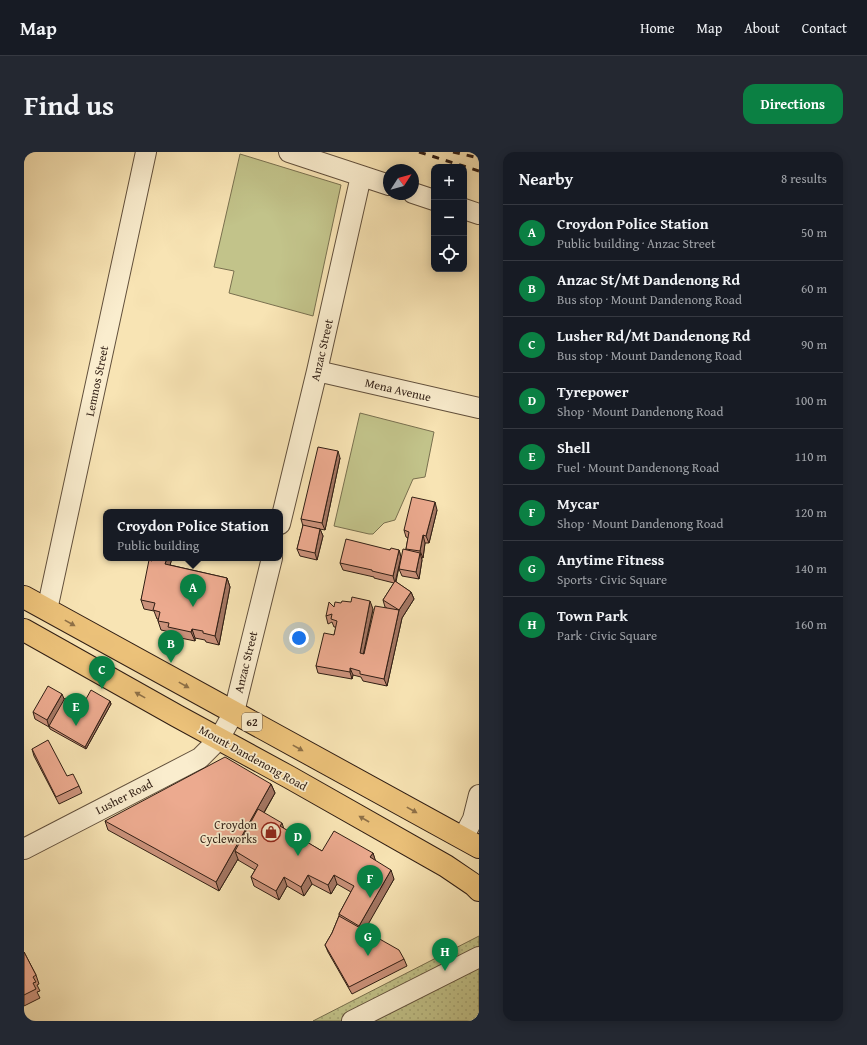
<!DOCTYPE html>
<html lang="en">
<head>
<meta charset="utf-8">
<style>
  :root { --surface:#171b24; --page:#242831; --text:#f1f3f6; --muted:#9ea1a6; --line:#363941; --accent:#0b8043 }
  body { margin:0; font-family:"Gentium Book Plus",serif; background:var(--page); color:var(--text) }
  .controls { position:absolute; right:12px; top:12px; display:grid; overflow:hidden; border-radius:8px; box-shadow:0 2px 10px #0003 }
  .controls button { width:36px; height:36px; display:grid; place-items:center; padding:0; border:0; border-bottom:1px solid var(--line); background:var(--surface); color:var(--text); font:20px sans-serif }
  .compass { position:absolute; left:359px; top:12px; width:36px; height:36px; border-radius:50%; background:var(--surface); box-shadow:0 2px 10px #0003; rotate:54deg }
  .you { position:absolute; left:275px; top:486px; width:14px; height:14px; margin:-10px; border:3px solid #fff; border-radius:50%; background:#1a73e8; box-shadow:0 0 0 6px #1a73e833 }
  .badge { display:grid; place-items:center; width:26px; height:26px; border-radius:50%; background:var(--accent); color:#fff; font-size:13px; font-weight:700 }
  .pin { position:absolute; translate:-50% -33px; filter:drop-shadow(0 1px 2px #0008) }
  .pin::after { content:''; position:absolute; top:21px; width:14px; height:12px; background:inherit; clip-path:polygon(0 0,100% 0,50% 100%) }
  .popup { position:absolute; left:79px; top:357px; width:180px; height:52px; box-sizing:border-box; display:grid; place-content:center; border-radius:8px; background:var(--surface); filter:drop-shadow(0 1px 3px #0005); font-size:13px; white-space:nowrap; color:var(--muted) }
  .popup b { font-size:15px; color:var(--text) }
  .popup::after { content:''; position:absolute; left:50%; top:100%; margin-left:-8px; border:8px solid transparent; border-top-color:var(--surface) }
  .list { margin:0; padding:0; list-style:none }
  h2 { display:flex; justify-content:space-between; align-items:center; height:52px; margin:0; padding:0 16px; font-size:17px }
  h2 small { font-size:13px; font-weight:400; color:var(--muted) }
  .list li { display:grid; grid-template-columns:26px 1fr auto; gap:12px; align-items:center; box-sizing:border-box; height:56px; padding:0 16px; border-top:1px solid var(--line) }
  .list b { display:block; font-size:15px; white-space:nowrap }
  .list p { margin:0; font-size:13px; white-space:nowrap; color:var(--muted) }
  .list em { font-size:13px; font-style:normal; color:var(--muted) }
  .icon { flex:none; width:22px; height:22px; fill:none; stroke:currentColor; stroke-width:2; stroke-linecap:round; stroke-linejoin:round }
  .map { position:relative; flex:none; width:455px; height:869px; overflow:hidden; border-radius:12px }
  header { display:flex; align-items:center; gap:24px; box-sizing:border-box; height:56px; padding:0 20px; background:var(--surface); border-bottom:1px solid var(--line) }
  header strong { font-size:19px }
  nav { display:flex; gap:22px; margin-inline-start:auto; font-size:14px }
  .intro { display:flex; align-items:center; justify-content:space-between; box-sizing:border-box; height:96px; padding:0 24px }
  h1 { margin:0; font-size:28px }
  .button { padding:10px 18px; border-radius:12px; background:var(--accent); color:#fff; font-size:14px; font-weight:700 }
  main { display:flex; gap:24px; padding:0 24px }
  aside { flex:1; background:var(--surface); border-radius:12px; box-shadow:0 2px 10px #0003 }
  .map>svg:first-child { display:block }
  .grass { fill:#c2c38a; stroke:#79704f }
  .park { fill:url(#park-dots); stroke:#79704f }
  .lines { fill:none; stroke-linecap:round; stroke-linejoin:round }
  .minor-casing { stroke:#62503c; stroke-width:22 }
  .major-casing { stroke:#301e14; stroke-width:24 }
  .minor { stroke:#faedce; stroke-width:20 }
  .major { stroke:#ecc27a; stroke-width:22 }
  .rail { stroke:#301e14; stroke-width:3; stroke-dasharray:7 7; stroke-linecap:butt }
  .wall { fill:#cb927b; stroke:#301e14 }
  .shaded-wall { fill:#a57764; stroke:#301e14 }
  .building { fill:#ecaa8f; stroke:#301e14 }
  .oneway { fill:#8e7047 }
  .labels { text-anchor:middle; stroke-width:3.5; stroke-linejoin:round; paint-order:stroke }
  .shield { fill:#faedce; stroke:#6d5c4c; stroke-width:1 }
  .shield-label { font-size:11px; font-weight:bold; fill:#301e14 }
  .street-label { font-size:12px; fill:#301e14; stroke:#faedce }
  .poi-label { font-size:12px; fill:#301e14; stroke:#faedce; text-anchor:end }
</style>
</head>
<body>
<header>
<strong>Map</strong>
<nav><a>Home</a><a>Map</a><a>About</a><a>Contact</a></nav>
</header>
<div class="intro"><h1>Find us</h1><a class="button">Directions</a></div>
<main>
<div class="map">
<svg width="455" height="869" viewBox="0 0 455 869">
  <defs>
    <pattern id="park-dots" width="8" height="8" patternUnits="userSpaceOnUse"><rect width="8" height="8" fill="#c2c38a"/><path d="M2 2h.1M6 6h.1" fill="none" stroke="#a7a776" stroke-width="1.8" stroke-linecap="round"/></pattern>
  </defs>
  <rect width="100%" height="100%" fill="#f8e4b4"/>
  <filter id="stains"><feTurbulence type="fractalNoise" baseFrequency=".005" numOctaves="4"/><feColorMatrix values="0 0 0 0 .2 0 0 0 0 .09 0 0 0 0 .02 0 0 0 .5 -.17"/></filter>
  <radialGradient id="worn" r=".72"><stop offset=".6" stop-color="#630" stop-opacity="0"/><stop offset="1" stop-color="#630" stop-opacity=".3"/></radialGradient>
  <path class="grass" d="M216 2 317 33 289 164 205 141 210 119 190 115Z
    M336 261 410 280 401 325 389 327 371 368 360 371 349 382H345L310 374Z"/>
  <path class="park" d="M455 784V869H289Z"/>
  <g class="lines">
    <defs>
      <path id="minor" d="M265 0 365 33
        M389 41 410 48
        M440 57 455 62
        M293 219 455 256
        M256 372 293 219 337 24
        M23 458 122 0
        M439 686 449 667 455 643
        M0 697 176 606 195 587 210 560 248 406
        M328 869 455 805"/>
      <path id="major" d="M0 445 455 695
        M0 478 153 564 265 625 422 714 450 733 455 738"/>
    </defs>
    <use href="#minor" class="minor-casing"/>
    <use href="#major" class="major-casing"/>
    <use href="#minor" class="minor"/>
    <use href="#major" class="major"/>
    <path class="rail" d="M395 0 455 19
      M429 0 455 6"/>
  </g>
  <path class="wall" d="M316 306 301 378 285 375 296 377 299 384 293 408 276 404 273 397 279 374 277 367Z
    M413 358 405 391H401L399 406H397L398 408 395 427 378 424 375 417 382 398V397L384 386 382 385 380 378Z
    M366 398H375L377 405 372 430 387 440 390 447 378 466 363 534 339 529 337 525 329 523 328 527 294 521 292 514 310 483 312 475H310L308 470 304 472 302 464 310 455 349 457 340 501V502L363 456 361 455 359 448 370 431 350 426V425L319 418 316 411Z
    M126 406H148L146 413 203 426 206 435 195 493 182 490 181 488 171 486V489L147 484 146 480 137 478 134 469V467H133L130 459 120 457 117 448 128 408H127Z
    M40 547 57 556 86 549 87 552 62 597 26 577 25 575 11 567 9 560Z
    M8 597 55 634 58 641 35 652 10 604Z
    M247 632 251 641 240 661 260 677 298 699 349 701 351 709 370 727 340 778 380 807 383 814 328 842 304 800 301 793 308 781 315 764V762L327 740 313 732 307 742 288 732 280 744 263 734 255 748 230 734 227 725 231 718 214 708V707L195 739 84 678 81 669Z
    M0 800 12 823 15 832 13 833 16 839 13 840 16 846 0 854Z"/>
  <path class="shaded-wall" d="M314 299 316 306 301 378 298 371Z
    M411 350 413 358 405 391 402 384Z
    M296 377 299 384 293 408 291 401Z
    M399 383 401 391 399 406 396 399Z
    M375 398 377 405 371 431 369 424Z
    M396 401 398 408 395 427 392 420Z
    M143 406H148L144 421 141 412Z
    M203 426 206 435 195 493 191 484Z
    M387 440 390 447 378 466 363 534 360 527 375 458Z
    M346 449 349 457 338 508 336 501Z
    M168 477 171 486V489L167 480Z
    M326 516 329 523 328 527 326 520Z
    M38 542 41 549 25 575 23 568Z
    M86 549 87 552 62 597 61 595Z
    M247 632 251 641 216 702 211 699 214 707 195 739 192 730Z
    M258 671 261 680 256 674Z
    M349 701 352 710 346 705Z
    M367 718 370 727 338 783 335 774Z
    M284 723 288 732 280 744 277 735Z
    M310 723 313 732 307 742 304 733Z
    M260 725 263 734 255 748 252 739Z"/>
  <path class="building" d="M294 295 314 299 298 371 277 367Z
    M388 345 411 350 402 384 399 383 396 399 382 397 385 380 380 378Z
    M279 373 296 377 291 401 273 397Z
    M322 387 366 398 367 396 375 398 369 424 348 419V418L316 411Z
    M379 397 396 401 392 420 375 417Z
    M129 406H143L141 412 203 426 191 484 179 481V479L168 477 167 480 144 475 145 471 134 469 136 460 129 458 131 451 117 448 125 408 128 409Z
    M371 429 387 440 375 458 359 448Z
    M328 445 346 449 336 501 340 502 351 454 375 458 360 527 336 522V519L326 516V520L292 514 300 481 310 483 313 469 307 467 308 462 302 464 305 450 310 455 311 450 317 451 318 449 327 450Z
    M24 534 38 542 23 568 9 560Z
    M67 538 86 549 61 595 25 574 41 546 57 556Z
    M24 588 43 624 49 622 55 634 32 645 8 597Z
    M201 605 247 632 192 730 81 669Z
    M234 657 258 671 256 674 298 699 310 679 349 701 346 705 367 718 335 774 315 762 330 734 310 723 304 733 284 723 277 735 260 725 252 739 227 725 234 713 211 699Z
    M315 764 375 798 380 807 325 835 301 793 308 781Z
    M0 800 12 823 9 825 12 830 9 831 12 837 0 843Z"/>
  <defs><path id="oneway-solid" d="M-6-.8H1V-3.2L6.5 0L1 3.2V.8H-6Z"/></defs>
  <g class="oneway">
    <use href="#oneway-solid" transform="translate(46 471) rotate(29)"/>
    <use href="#oneway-solid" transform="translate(160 533) rotate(29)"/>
    <use href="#oneway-solid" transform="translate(116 543) rotate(-151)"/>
    <use href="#oneway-solid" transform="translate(274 596) rotate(29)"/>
    <use href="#oneway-solid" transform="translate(388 658) rotate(29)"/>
    <use href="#oneway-solid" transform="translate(340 667) rotate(-150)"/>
  </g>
  <defs>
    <symbol id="shop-ring" viewBox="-11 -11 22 22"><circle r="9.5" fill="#faedce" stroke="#8f2418" stroke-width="1.5"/><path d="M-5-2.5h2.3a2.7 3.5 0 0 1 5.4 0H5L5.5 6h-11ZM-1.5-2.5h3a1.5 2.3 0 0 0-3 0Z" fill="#8f2418"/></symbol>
  </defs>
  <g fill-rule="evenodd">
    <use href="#shop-ring" x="236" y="669" width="22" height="22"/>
  </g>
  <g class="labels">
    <rect class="shield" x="218" y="561" width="20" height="18" rx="3"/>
    <g class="shield-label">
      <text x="228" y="574">62</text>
    </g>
    <g class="street-label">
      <text transform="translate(298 198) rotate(-77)" y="4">Anzac Street</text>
      <text transform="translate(73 229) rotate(-78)" y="4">Lemnos Street</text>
      <text transform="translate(374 238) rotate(13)" y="4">Mena Avenue</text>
      <text transform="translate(222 510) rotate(-76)" y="4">Anzac Street</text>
      <text transform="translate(229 606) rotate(29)" y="4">Mount Dandenong Road</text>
      <text transform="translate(100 645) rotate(-27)" y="4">Lusher Road</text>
    </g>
    <g class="poi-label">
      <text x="233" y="677">Croydon<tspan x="233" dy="14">Cycleworks</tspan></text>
    </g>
  </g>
  <rect width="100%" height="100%" filter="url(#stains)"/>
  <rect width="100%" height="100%" fill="url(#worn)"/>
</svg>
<div class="controls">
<button>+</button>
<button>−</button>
<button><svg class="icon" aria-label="locate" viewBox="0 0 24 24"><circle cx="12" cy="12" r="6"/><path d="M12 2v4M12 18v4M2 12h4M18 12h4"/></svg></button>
</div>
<svg class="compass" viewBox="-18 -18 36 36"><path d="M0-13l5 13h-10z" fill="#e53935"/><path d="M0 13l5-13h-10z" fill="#9ea1a6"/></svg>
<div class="you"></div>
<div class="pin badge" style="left:169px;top:455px">A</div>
<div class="popup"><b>Croydon Police Station</b>Public building</div>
<div class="pin badge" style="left:147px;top:511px">B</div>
<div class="pin badge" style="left:78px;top:537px">C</div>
<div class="pin badge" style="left:274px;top:704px">D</div>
<div class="pin badge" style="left:52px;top:574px">E</div>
<div class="pin badge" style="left:346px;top:746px">F</div>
<div class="pin badge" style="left:344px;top:804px">G</div>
<div class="pin badge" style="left:421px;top:819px">H</div>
</div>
<aside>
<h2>Nearby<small>8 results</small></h2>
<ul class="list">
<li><span class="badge">A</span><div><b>Croydon Police Station</b><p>Public building · Anzac Street</p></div><em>50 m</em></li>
<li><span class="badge">B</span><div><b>Anzac St/Mt Dandenong Rd</b><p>Bus stop · Mount Dandenong Road</p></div><em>60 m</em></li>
<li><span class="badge">C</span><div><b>Lusher Rd/Mt Dandenong Rd</b><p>Bus stop · Mount Dandenong Road</p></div><em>90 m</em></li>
<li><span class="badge">D</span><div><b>Tyrepower</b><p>Shop · Mount Dandenong Road</p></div><em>100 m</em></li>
<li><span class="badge">E</span><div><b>Shell</b><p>Fuel · Mount Dandenong Road</p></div><em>110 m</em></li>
<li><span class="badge">F</span><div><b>Mycar</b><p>Shop · Mount Dandenong Road</p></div><em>120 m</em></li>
<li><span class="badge">G</span><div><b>Anytime Fitness</b><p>Sports · Civic Square</p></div><em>140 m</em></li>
<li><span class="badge">H</span><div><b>Town Park</b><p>Park · Civic Square</p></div><em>160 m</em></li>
</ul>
</aside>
</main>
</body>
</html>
